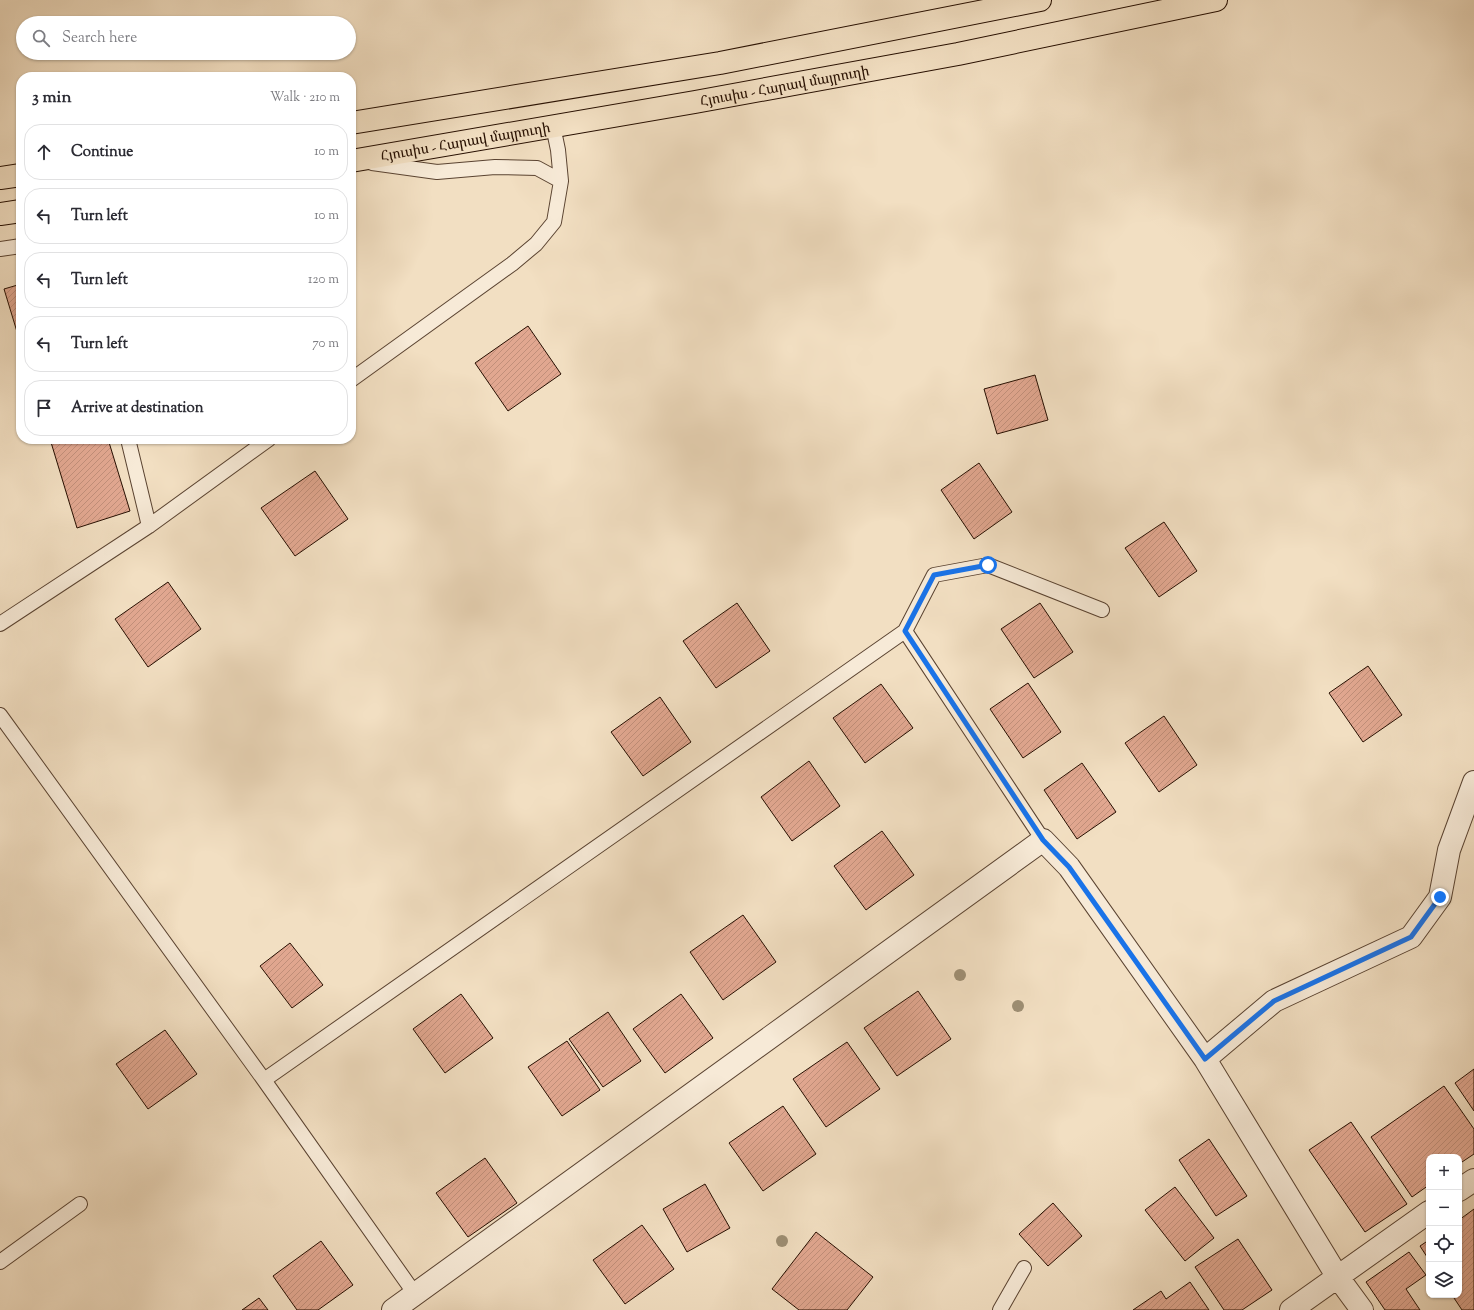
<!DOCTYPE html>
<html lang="en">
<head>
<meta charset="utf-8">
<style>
  :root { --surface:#fff; --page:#f2f2f3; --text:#2b2b33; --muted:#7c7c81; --line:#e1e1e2 }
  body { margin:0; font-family:"Sorts Mill Goudy","Noto Serif Armenian",serif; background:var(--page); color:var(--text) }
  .controls { position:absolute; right:12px; bottom:12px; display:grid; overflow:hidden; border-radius:8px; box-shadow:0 1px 3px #0004 }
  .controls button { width:36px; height:36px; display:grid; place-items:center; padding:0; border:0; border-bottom:1px solid var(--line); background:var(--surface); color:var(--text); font:20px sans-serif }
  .stop { position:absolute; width:12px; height:12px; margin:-9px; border:3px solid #1a73e8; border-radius:50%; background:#fff }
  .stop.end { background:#1a73e8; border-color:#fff; box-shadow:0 1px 4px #0008 }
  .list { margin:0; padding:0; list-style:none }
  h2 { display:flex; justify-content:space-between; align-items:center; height:52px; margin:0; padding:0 16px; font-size:17px }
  h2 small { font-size:13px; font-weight:400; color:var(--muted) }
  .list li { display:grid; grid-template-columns:26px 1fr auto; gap:12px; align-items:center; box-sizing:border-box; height:56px; margin:0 8px 8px; padding:0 8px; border:1px solid var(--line); border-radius:16px }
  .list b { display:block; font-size:15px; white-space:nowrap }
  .list em { font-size:13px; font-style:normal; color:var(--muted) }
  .icon { flex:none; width:22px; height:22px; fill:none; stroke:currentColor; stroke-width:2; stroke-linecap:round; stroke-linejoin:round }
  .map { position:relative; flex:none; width:1474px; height:1310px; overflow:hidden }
  .search { position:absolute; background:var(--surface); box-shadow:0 1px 3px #0004; left:16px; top:16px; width:340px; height:44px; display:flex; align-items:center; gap:10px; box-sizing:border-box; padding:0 14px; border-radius:22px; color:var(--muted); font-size:15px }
  .panel { position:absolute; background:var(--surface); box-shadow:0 1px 3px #0004; left:16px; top:72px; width:340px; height:372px; border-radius:16px }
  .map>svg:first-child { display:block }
  .building { fill:url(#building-hatch); stroke:#270f01 }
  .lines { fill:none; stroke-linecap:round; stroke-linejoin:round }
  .lane-casing { stroke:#5a4331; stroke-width:16 }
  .street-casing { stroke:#5a4331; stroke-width:24 }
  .highway-casing { stroke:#270f01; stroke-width:24 }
  .lane { stroke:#f7ead7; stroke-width:14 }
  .street { stroke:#f7ead7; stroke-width:22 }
  .highway { stroke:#f2dfc2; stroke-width:22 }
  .tree { fill:#9e8f74 }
  .route { stroke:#1a73e8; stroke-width:5 }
  .labels { text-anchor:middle; stroke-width:3; stroke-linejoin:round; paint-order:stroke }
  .street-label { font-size:14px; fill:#270f01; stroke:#f7ead7 }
</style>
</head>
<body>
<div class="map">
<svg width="1474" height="1310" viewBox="0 0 1474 1310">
  <defs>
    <pattern id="building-hatch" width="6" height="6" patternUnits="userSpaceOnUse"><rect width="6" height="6" fill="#e1a790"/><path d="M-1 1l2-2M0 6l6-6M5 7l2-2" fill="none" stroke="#c18f7a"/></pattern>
  </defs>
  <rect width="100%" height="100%" fill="#f2dfc2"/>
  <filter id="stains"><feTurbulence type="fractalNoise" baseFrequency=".005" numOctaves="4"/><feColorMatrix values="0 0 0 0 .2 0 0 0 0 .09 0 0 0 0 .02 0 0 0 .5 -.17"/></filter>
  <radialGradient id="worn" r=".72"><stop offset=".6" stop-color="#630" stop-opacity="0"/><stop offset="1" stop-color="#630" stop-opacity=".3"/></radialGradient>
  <path class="building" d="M21 284V345L4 289Z
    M528 326 561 374 508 411 475 363Z
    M1035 375 1048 420 997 434 984 389Z
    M50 439H108L130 511 77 528Z
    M979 463 1012 512 974 539 941 490Z
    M315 471 348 519 295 556 261 508Z
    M1164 522 1197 571 1159 597 1125 548Z
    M168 582 201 629 148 667 115 619Z
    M737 603 770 651 716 688 683 641Z
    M1040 603 1073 652 1034 678 1001 629Z
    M1368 666 1402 715 1363 742 1329 693Z
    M1028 683 1061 732 1023 758 990 709Z
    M881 684 913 728 865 763 833 718Z
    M660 697 691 742 643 776 611 732Z
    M1164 716 1197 765 1159 792 1125 743Z
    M809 761 840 806 792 841 761 797Z
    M1082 763 1116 812 1077 839 1044 790Z
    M882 831 914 875 866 910 834 866Z
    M743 915 776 962 723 1000 690 952Z
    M290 943 323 985 292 1008 260 966Z
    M918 991 951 1039 897 1076 864 1028Z
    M461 994 493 1038 445 1073 413 1029Z
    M681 994 713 1038 665 1073 633 1029Z
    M608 1012 641 1061 603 1087 569 1039Z
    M165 1030 197 1074 148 1109 116 1064Z
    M567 1041 600 1090 562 1116 528 1067Z
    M847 1042 880 1089 826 1127 793 1079Z
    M1474 1069V1111L1455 1083Z
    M1444 1086 1474 1129V1154L1459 1164V1157H1429V1185L1412 1197 1371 1137Z
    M783 1106 816 1154 763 1191 729 1143Z
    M1351 1122 1407 1204 1365 1232 1309 1150Z
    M1209 1139 1247 1196 1216 1216 1179 1160Z
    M485 1158 517 1203 468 1237 436 1193Z
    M705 1184 730 1228 687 1252 663 1209Z
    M1175 1187 1214 1238 1185 1261 1145 1210Z
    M1053 1203 1082 1236 1048 1266 1019 1234Z
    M1474 1209V1310H1462L1452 1295H1459V1220Z
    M642 1225 674 1269 625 1304 593 1260Z
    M816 1232 873 1277 847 1310H799L772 1289Z
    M1238 1239 1272 1290 1242 1310H1224L1195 1267Z
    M1429 1240V1260L1420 1246Z
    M321 1241 353 1285 318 1310H297L273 1276Z
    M1409 1252 1426 1275 1406 1289 1420 1310H1385L1366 1282Z
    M1190 1282 1209 1310H1133L1161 1291 1166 1299Z
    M259 1298 268 1310H242Z"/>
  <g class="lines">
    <defs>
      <path id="lane" d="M372 163 437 172 495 167 537 168 561 181
        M0 249 21 246
        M351 380 512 264 536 244 554 222 561 181 558 150 553 126
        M128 439 149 526
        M0 624 149 526 269 439
        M905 631 934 575 988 565 1102 610
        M0 715 264 1080 415 1294
        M264 1080 905 631 1043 840
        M0 1262 80 1204
        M1000 1310 1024 1268"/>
      <path id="street" d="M1205 1059 1274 1001 1411 937 1440 897 1449 850 1474 782
        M1459 1190 1474 1180
        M393 1310 1043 840 1069 867 1205 1059 1337 1276 1362 1310
        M1291 1310 1429 1212"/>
      <g id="highway">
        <path d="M351 123 720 63 1040 0"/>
        <path id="s1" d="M351 161 695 102 958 54 1216 0"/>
        <path d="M0 178 21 175"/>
        <path d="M0 214 21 211"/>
      </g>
    </defs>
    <use href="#lane" class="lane-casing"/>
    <use href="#street" class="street-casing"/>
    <use href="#highway" class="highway-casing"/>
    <use href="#lane" class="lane"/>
    <use href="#street" class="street"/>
    <use href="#highway" class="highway"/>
  </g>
  <g class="tree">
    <circle cx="960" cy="975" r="6"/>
    <circle cx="1018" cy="1006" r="6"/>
    <circle cx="782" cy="1241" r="6"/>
  </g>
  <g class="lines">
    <path class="route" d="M988 565 934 575 905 631 1043 840 1069 867 1205 1059 1274 1001 1411 937 1440 897"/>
  </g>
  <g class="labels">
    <g class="street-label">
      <text dy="5" stroke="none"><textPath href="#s1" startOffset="440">Հյուսիս - Հարավ մայրուղի</textPath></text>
      <text dy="5" stroke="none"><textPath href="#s1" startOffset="116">Հյուսիս - Հարավ մայրուղի</textPath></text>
    </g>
  </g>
  <rect width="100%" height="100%" filter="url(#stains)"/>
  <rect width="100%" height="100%" fill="url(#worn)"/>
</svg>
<div class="controls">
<button>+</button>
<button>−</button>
<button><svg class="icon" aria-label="locate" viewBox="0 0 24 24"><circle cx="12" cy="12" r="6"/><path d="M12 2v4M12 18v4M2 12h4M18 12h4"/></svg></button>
<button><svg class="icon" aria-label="layers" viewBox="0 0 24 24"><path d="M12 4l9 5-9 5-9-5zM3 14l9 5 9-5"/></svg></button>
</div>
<div class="stop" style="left:988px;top:565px"></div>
<div class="stop end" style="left:1440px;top:897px"></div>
<div class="search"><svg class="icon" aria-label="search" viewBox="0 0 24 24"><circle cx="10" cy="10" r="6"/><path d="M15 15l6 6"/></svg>Search here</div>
<section class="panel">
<h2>3 min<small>Walk · 210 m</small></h2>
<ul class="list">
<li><svg class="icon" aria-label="ahead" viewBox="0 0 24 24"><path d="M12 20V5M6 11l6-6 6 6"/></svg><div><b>Continue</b></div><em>10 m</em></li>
<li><svg class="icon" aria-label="left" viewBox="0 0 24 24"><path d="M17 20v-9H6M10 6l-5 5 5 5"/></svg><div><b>Turn left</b></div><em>10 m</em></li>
<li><svg class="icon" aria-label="left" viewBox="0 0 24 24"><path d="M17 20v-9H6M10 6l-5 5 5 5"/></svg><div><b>Turn left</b></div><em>120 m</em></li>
<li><svg class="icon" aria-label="left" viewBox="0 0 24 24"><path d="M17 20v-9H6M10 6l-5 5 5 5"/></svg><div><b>Turn left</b></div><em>70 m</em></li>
<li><svg class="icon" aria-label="arrive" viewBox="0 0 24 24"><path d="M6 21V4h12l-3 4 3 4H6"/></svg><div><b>Arrive at destination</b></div></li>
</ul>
</section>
</div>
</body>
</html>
